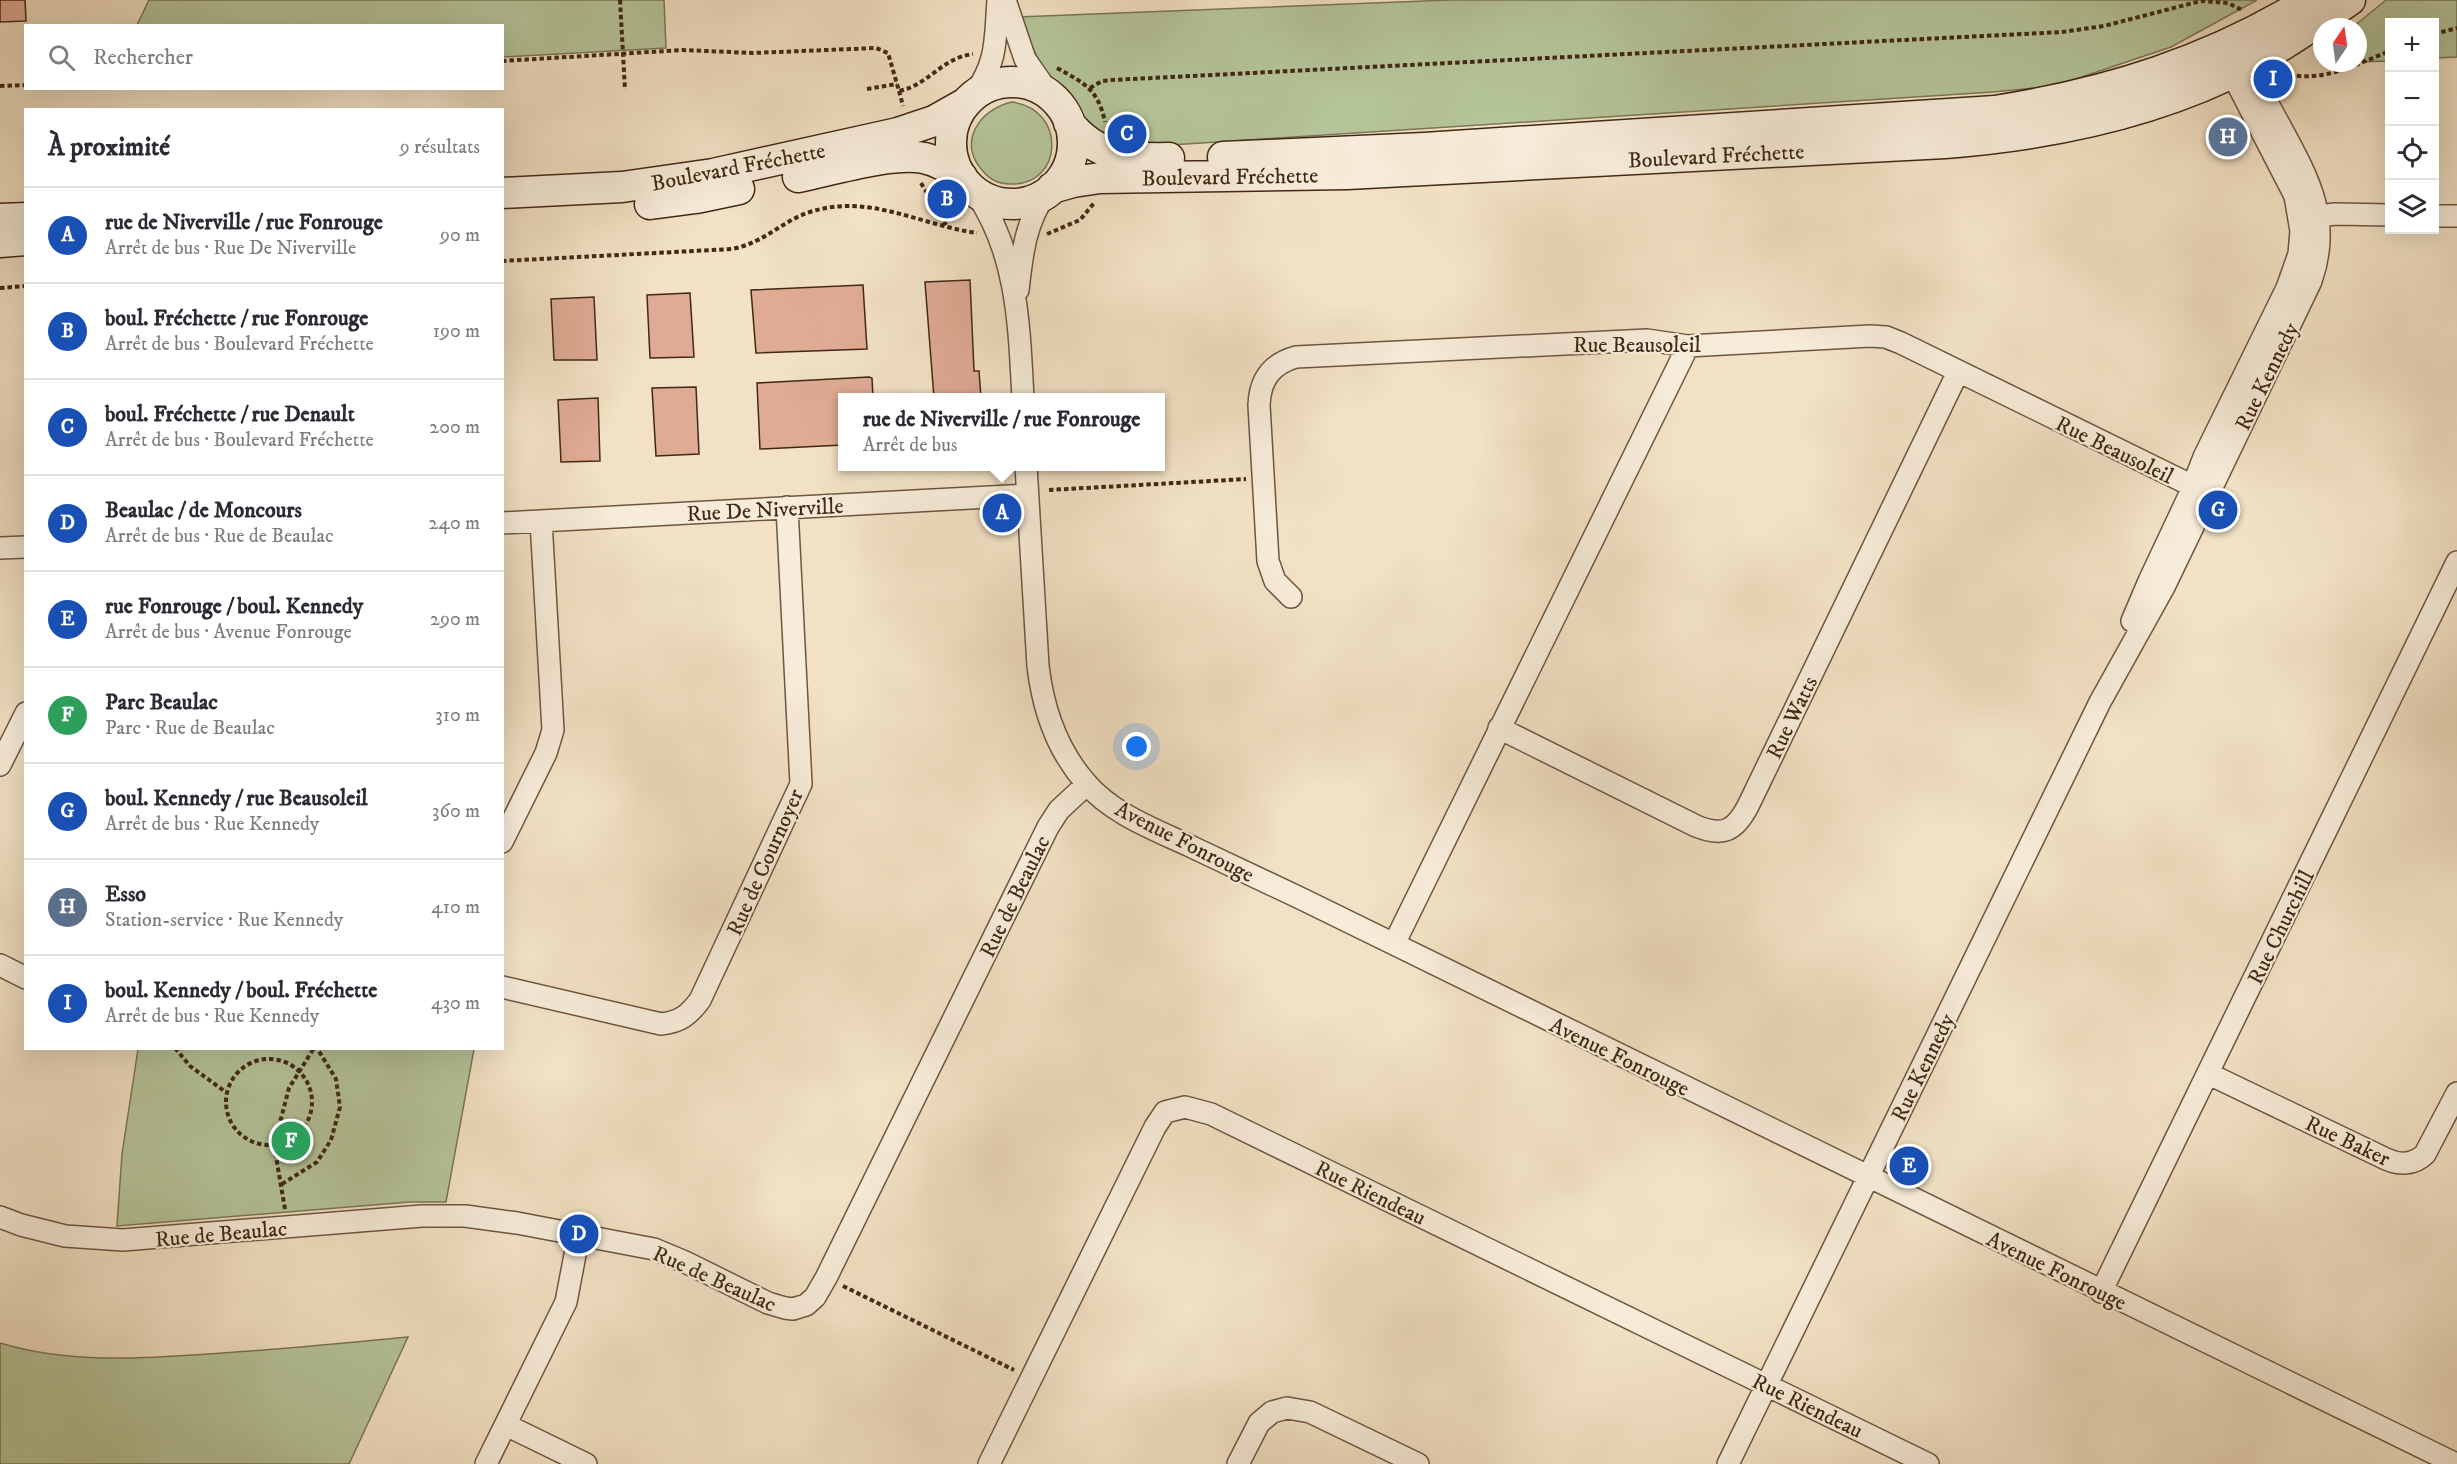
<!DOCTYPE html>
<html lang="fr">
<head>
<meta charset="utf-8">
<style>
  :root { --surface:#fff; --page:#f7f7f7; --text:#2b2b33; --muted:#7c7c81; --line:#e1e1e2; --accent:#8f2418 }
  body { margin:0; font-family:"IM FELL DW Pica",serif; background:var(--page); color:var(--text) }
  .controls { position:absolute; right:18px; top:18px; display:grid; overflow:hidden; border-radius:0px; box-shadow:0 6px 24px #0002 }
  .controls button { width:54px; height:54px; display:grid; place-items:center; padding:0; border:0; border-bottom:2px solid var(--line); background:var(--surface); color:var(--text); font:30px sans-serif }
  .compass { position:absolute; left:2313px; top:18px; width:54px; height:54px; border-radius:50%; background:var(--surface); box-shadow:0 6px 24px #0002; rotate:13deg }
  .you { position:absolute; left:1137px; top:747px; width:21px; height:21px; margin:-15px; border:4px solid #fff; border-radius:50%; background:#1a73e8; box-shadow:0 0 0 9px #1a73e833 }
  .badge { display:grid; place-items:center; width:39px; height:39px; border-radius:50%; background:var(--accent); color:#fff; font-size:20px; font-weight:700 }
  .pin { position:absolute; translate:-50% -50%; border:3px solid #fff; box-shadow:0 2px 6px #0006 }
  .popup { position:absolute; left:838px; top:393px; width:327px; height:78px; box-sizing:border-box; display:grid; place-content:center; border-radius:0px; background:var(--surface); filter:drop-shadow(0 2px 4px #0005); font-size:20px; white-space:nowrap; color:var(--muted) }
  .popup b { font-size:22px; color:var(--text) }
  .popup::after { content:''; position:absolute; left:50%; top:100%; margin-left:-12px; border:12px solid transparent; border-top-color:var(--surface) }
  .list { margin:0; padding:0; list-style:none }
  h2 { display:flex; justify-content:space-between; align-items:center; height:78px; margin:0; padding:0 24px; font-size:26px }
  h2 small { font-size:20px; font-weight:400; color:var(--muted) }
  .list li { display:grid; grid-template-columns:39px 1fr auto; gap:18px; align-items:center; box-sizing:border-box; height:96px; padding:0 24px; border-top:2px solid var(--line) }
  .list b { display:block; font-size:22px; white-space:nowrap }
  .list p { margin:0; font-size:20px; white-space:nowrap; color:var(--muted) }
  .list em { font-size:20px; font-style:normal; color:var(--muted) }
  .icon { flex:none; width:33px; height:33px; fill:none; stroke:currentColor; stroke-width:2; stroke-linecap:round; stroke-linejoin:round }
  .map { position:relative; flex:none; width:2457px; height:1464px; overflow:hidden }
  .search { position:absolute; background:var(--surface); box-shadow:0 6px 24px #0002; left:24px; top:24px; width:480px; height:66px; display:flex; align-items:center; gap:15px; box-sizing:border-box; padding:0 21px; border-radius:0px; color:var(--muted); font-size:22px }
  .panel { position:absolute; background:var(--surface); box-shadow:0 6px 24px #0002; left:24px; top:108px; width:480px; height:942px; border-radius:0px }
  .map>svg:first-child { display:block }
  .green { fill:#b5c499; stroke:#7b7656; stroke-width:1.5 }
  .building { fill:#dfab94; stroke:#412814; stroke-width:1.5 }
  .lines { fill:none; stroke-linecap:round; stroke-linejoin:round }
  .street-casing { stroke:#6d5640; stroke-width:24 }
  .secondary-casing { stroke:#412814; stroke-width:33 }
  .path { stroke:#412814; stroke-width:4; stroke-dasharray:4.5 3; stroke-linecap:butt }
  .street { stroke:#f7ecd9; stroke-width:21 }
  .secondary { stroke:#f7ecd9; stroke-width:30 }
  .labels { text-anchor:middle; stroke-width:4.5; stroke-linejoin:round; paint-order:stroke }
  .street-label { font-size:22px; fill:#412814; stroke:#f7ecd9 }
</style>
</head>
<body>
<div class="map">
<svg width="2457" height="1464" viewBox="0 0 2457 1464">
  <rect width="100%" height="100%" fill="#f2e1c4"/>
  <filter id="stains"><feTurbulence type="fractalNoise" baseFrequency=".00333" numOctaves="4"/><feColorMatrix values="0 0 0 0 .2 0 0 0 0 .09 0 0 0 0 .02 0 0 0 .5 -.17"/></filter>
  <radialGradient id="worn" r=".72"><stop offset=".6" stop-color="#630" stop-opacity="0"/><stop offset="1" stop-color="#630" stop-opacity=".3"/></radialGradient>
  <path class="green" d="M149 0H664L666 48 503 57 502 26 137 25Z
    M1450 0H2257L2171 47 2055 86 1993 92 1139 147 1086 132 1076 107 1042 67 1018 17Z
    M2386 0H2457V57L2435 58 2434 22H2390L2389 61 2358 62V27H2353Z
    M1012 102C1067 109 1064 186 1010 184 999 184 989 179 982 170 957 142 980 109 1012 102Z
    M138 1049H474L446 1202H410L117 1226 122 1154Z
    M408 1337 349 1464H0V1343C72 1365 148 1358 222 1353 284 1349 346 1343 408 1337Z"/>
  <path class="building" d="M0 0H25L26 21 0 22Z
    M970 280 974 371H979L981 398H934L925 282Z
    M863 285 867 349 756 353 751 290Z
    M690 293 694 357 650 358 647 295Z
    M594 297 597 360H554L551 299Z
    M869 377 872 378 873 398H843V445L760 449 757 383Z
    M696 387 699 454 656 456 652 388Z
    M598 398 600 461 561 462 558 400Z"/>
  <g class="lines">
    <defs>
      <path id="street" d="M1005 0 1025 59 1050 95
        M973 96C998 62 995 40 998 0
        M976 193C1018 255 1019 326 1023 398
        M2434 216H2457
        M2304 218 2335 214 2390 215
        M1018 290C1022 255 1025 223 1046 193
        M1026 466 1038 666C1043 709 1057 750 1086 783 1112 814 1156 830 1192 847 1228 864 1264 881 1300 898L2456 1464
        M502 523 1027 495
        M0 548 26 547
        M1291 597 1275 581 1268 561 1259 405C1260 380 1271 364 1296 357L1647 340 1688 346 1870 336 1886 337 1901 343 2209 494
        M2132 621 2149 581 2188 498 2204 457 2287 288 2299 254 2301 231 2295 196 2226 62
        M1499 728 1696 826C1723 837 1735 831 1748 806L1958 372
        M0 765 26 713
        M502 842 546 753 553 730 541 521
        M1394 944 1688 346
        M0 965 26 978
        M502 987 661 1024C680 1022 689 1015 700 1000L801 784 787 507
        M2209 1074 2386 1159C2399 1165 2414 1165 2425 1154L2457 1093
        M0 1217 21 1225 65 1236 123 1240 422 1216H465L517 1223 654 1249 685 1262 768 1303 785 1308 793 1309 806 1305 815 1297 826 1278 1048 827 1059 810 1087 784
        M2101 1292 2457 562
        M506 1425 586 1464
        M486 1464 566 1302 579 1234
        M989 1464 1155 1127 1165 1112 1185 1107 1211 1114 1928 1464
        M1238 1464 1259 1423 1272 1412 1287 1408 1310 1412 1418 1464
        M1728 1464 2100 702 2164 587 2311 281C2333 219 2307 176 2279 124 2266 101 2254 77 2242 54"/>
      <path id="secondary" d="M951 143a61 61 0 1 1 122 0a61 61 0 1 1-122 0Z
        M1069 123C1096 157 1128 159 1169 158
        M1223 157 1424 148 1995 111C2109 93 2211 61 2310 0
        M798 177C832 170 891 152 924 158 938 161 950 168 962 177
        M1052 188 1073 182 1100 178 1347 174 1945 143C2049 135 2157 113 2250 64 2285 45 2318 22 2350 0
        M502 193 622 187 713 174 898 133 934 121 966 103
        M650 204 696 198 739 189
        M0 219 26 218
        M0 242 26 240"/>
    </defs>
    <use href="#street" class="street-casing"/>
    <use href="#secondary" class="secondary-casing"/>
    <path class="path" d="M620 0 625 90
      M2434 34 2457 28
      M502 61 683 50 753 53 876 48 888 53 899 91C929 85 941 58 973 54
      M1057 68C1084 83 1098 89 1105 122
      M2282 73C2322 84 2354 65 2390 51
      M0 86 26 85
      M1090 88 1102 81 1112 80 2062 32 2104 26 2201 1 2228 3 2242 10
      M867 89 897 84
      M899 91 903 106
      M921 183 946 225
      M1047 234 1080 220 1094 203
      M502 261 732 249C764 243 782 221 810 212 869 193 920 225 977 233
      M0 288 26 286
      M1049 490 1246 479
      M175 1048 190 1066 227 1093
      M226 1102a43 43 0 1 1 86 0a43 43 0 1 1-86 0Z
      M282 1184 317 1162 331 1140 340 1107 336 1079 317 1048
      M285 1209 274 1145 289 1088 314 1048
      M843 1286 1014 1370"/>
    <use href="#street" class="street"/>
    <use href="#secondary" class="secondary"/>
  </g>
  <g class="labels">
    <g class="street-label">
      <text transform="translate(1716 155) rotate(-3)" y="8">Boulevard Fréchette</text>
      <text transform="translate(738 166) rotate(-11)" y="8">Boulevard Fréchette</text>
      <text transform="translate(1230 176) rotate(-1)" y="8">Boulevard Fréchette</text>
      <text x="1637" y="352">Rue Beausoleil</text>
      <text transform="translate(2266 376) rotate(-64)" y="8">Rue Kennedy</text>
      <text transform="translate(2115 449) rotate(26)" y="8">Rue Beausoleil</text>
      <text transform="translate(765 509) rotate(-3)" y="8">Rue De Niverville</text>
      <text transform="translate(1791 717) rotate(-64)" y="8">Rue Watts</text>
      <text transform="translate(1185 841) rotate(27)" y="8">Avenue Fonrouge</text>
      <text transform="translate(764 862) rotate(-66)" y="8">Rue de Cournoyer</text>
      <text transform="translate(1014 896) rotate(-64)" y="8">Rue de Beaulac</text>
      <text transform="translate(2280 927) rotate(-64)" y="8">Rue Churchill</text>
      <text transform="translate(1620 1056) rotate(26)" y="8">Avenue Fonrouge</text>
      <text transform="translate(1922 1067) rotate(-64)" y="8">Rue Kennedy</text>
      <text transform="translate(2348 1140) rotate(25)" y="8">Rue Baker</text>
      <text transform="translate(1371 1192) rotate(26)" y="8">Rue Riendeau</text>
      <text transform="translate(221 1233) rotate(-5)" y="8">Rue de Beaulac</text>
      <text transform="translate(2057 1270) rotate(26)" y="8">Avenue Fonrouge</text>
      <text transform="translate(715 1278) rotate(24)" y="8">Rue de Beaulac</text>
      <text transform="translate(1808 1405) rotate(26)" y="8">Rue Riendeau</text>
    </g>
  </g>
  <rect width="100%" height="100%" filter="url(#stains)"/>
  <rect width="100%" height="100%" fill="url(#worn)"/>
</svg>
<div class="controls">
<button>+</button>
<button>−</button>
<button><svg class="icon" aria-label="locate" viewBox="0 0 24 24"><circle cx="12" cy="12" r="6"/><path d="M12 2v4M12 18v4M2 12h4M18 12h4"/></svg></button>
<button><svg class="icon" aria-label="layers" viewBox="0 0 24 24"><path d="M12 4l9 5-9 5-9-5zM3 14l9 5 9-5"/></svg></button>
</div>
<svg class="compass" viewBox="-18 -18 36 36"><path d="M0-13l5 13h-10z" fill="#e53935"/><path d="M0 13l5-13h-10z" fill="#7c7c81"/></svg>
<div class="you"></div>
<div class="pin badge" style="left:1002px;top:513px;background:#1a4fb4">A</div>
<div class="popup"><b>rue de Niverville / rue Fonrouge</b>Arrêt de bus</div>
<div class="pin badge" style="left:947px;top:199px;background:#1a4fb4">B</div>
<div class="pin badge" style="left:1127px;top:134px;background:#1a4fb4">C</div>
<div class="pin badge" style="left:579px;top:1234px;background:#1a4fb4">D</div>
<div class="pin badge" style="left:1909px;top:1166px;background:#1a4fb4">E</div>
<div class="pin badge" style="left:291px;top:1141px;background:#2e9e5b">F</div>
<div class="pin badge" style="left:2218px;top:510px;background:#1a4fb4">G</div>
<div class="pin badge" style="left:2228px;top:137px;background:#5c6f8a">H</div>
<div class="pin badge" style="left:2273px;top:79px;background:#1a4fb4">I</div>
<div class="search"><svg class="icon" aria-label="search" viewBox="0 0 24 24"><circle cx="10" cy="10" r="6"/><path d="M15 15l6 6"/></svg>Rechercher</div>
<section class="panel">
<h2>À proximité<small>9 résultats</small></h2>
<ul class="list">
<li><span class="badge" style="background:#1a4fb4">A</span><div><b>rue de Niverville / rue Fonrouge</b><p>Arrêt de bus · Rue De Niverville</p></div><em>90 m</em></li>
<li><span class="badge" style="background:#1a4fb4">B</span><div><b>boul. Fréchette / rue Fonrouge</b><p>Arrêt de bus · Boulevard Fréchette</p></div><em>190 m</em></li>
<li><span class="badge" style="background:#1a4fb4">C</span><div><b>boul. Fréchette / rue Denault</b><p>Arrêt de bus · Boulevard Fréchette</p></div><em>200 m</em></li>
<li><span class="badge" style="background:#1a4fb4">D</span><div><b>Beaulac / de Moncours</b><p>Arrêt de bus · Rue de Beaulac</p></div><em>240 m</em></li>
<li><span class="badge" style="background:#1a4fb4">E</span><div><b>rue Fonrouge / boul. Kennedy</b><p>Arrêt de bus · Avenue Fonrouge</p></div><em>290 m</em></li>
<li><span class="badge" style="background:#2e9e5b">F</span><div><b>Parc Beaulac</b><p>Parc · Rue de Beaulac</p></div><em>310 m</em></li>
<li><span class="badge" style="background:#1a4fb4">G</span><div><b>boul. Kennedy / rue Beausoleil</b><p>Arrêt de bus · Rue Kennedy</p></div><em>360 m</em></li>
<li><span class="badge" style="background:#5c6f8a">H</span><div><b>Esso</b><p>Station-service · Rue Kennedy</p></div><em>410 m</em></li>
<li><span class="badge" style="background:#1a4fb4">I</span><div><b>boul. Kennedy / boul. Fréchette</b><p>Arrêt de bus · Rue Kennedy</p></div><em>430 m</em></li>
</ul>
</section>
</div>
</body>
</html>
